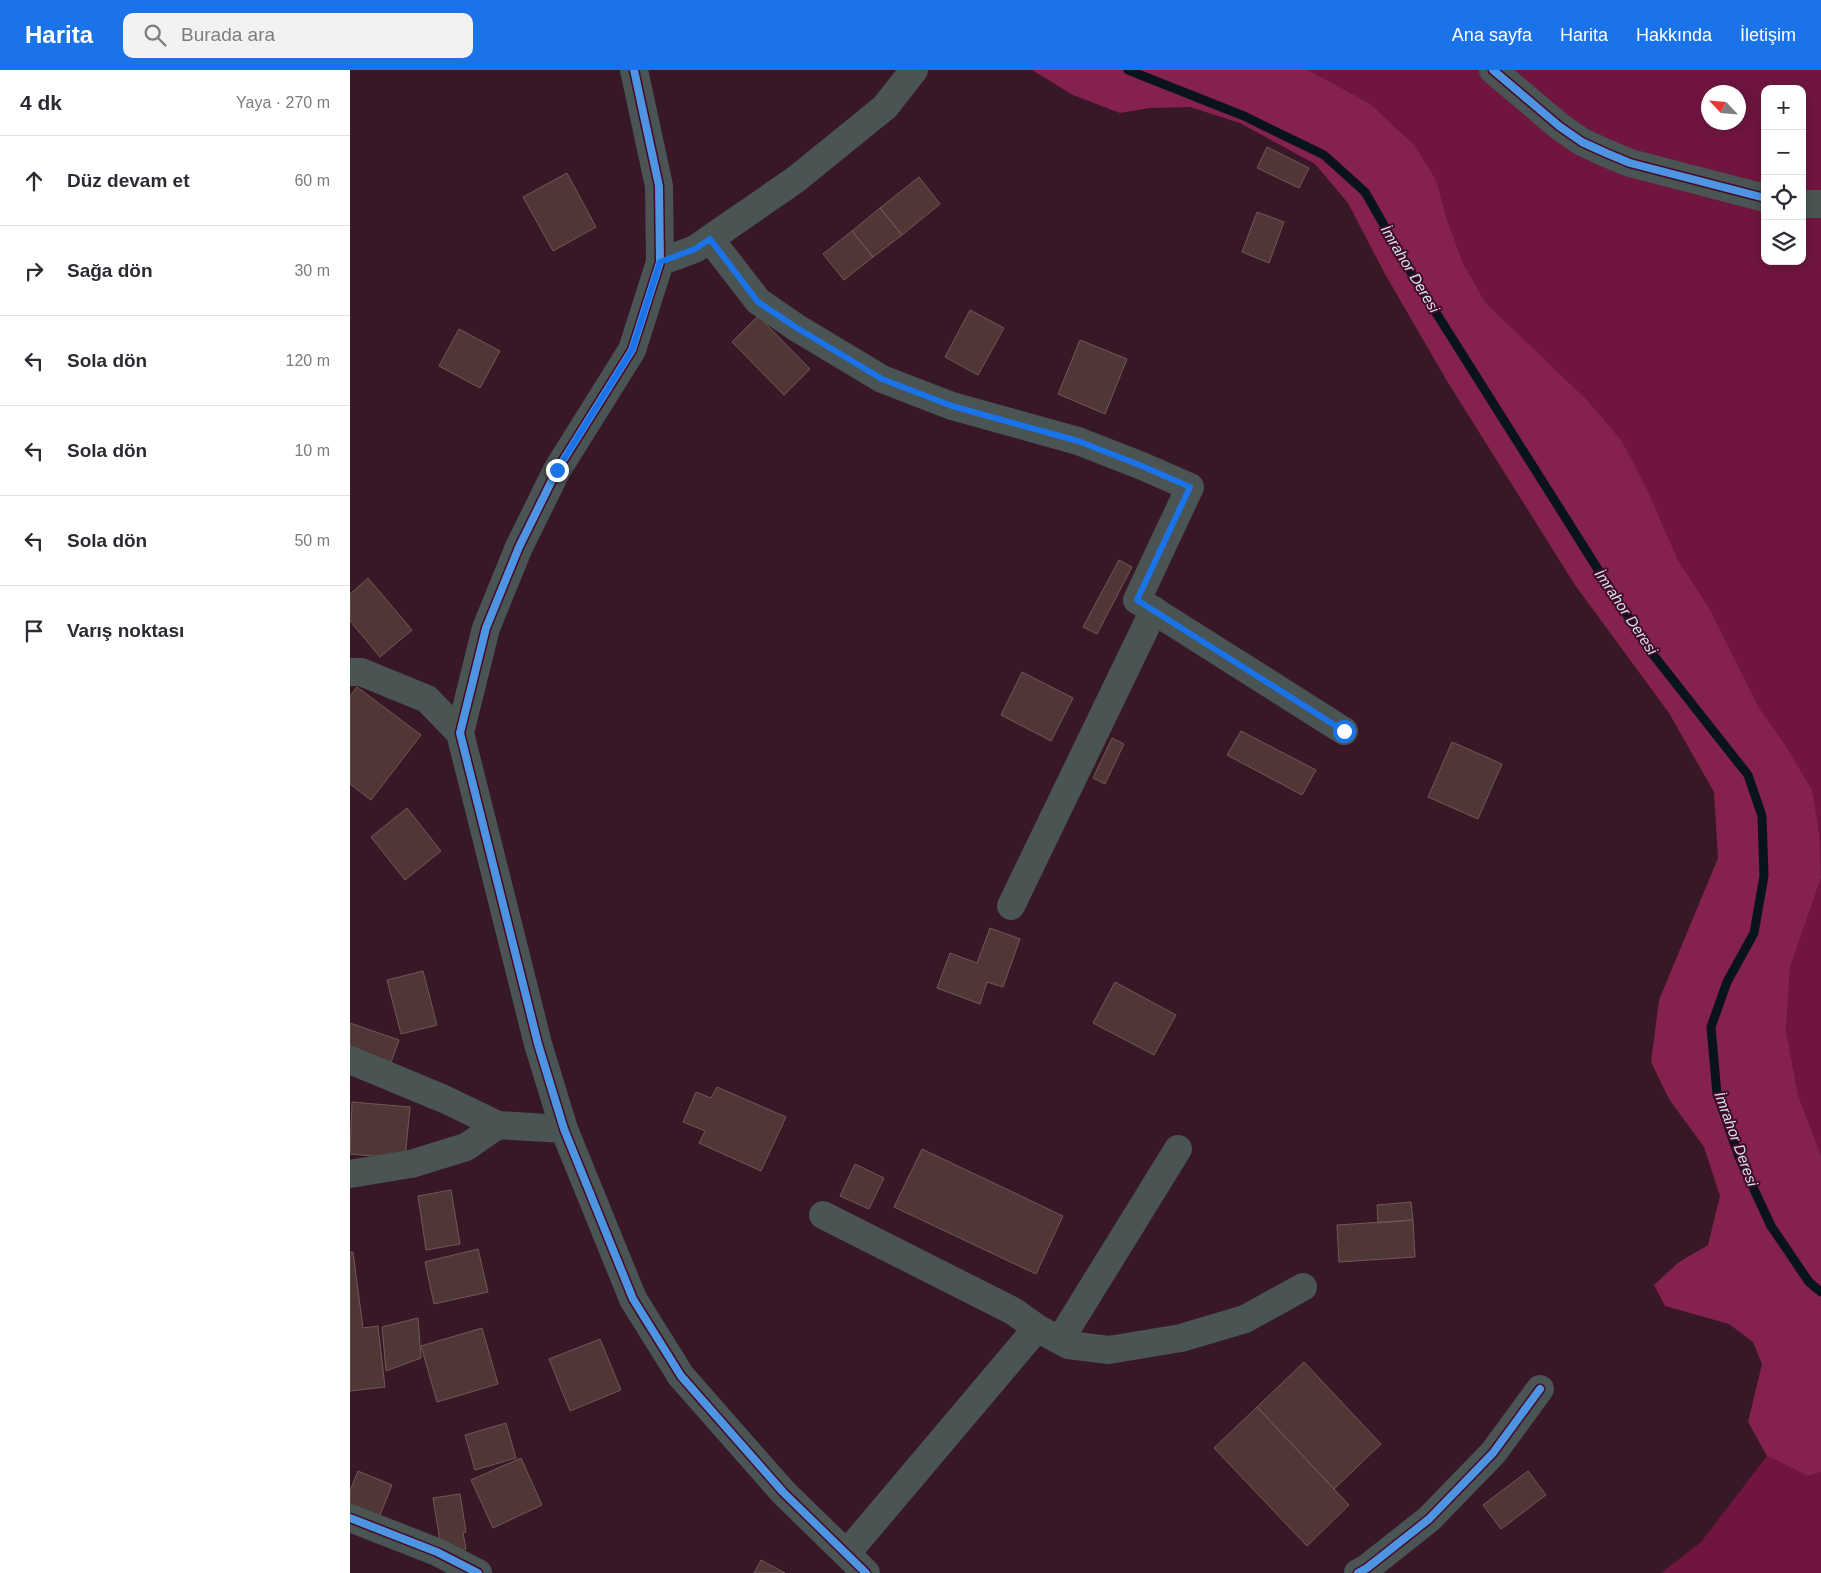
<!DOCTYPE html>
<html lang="tr">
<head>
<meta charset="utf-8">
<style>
  :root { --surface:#fff; --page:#f2f2f3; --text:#2b2b33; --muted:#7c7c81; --line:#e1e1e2; --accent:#1a73e8 }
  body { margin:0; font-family:Helvetica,sans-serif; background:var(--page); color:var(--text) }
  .controls { position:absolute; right:15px; top:15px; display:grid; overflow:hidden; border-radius:10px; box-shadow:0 2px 12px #0003 }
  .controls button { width:45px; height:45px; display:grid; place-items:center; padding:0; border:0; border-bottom:1px solid var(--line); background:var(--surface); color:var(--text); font:25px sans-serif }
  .compass { position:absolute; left:1351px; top:15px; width:45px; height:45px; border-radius:50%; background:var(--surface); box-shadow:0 2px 12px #0003; rotate:296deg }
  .stop { position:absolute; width:15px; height:15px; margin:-11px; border:4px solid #1a73e8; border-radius:50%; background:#fff }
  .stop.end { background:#1a73e8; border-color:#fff; box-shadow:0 1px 5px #0008 }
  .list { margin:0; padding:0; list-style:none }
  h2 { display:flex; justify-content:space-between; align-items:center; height:65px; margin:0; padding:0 20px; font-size:21px }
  h2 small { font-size:16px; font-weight:400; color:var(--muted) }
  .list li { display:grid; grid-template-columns:32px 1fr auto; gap:15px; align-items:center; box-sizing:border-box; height:90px; padding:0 20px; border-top:1px solid var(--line) }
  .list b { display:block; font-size:19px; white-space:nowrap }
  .list em { font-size:16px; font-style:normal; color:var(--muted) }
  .icon { flex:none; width:28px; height:28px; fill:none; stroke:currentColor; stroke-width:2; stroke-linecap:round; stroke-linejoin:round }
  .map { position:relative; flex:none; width:1471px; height:1503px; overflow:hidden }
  header { display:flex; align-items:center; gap:30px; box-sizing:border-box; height:70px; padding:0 25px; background:var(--accent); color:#fff }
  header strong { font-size:24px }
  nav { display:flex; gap:28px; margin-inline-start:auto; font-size:18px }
  .search { width:350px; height:45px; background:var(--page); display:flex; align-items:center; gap:12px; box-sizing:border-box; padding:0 18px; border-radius:10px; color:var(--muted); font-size:19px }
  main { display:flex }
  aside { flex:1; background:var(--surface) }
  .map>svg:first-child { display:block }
  .green { fill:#701540; fill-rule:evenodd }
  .forest { fill:#85214e }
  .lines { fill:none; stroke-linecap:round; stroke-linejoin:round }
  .stream { stroke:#08131d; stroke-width:9 }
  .building { fill:#4f3735; stroke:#725856 }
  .minor { stroke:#495453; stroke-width:28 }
  .cycleway-casing { stroke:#460a25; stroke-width:11 }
  .cycleway { stroke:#4d94e3; stroke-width:8 }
  .route { stroke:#1a73e8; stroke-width:6 }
  .labels { text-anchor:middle; stroke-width:4; stroke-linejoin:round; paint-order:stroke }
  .water-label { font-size:15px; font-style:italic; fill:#cce6f8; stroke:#460a25 }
</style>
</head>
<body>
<header>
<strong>Harita</strong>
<div class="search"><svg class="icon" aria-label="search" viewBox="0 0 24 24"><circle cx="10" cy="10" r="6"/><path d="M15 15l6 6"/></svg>Burada ara</div>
<nav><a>Ana sayfa</a><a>Harita</a><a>Hakkında</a><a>İletişim</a></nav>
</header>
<main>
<aside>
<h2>4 dk<small>Yaya · 270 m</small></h2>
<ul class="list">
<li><svg class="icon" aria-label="ahead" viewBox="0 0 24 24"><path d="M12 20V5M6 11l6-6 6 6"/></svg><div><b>Düz devam et</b></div><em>60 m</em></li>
<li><svg class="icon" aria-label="right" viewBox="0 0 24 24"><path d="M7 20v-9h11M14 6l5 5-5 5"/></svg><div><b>Sağa dön</b></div><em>30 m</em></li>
<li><svg class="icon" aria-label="left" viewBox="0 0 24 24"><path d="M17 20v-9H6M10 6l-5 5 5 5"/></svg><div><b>Sola dön</b></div><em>120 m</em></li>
<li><svg class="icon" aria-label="left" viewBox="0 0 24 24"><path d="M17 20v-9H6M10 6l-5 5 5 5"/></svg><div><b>Sola dön</b></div><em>10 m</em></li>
<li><svg class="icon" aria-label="left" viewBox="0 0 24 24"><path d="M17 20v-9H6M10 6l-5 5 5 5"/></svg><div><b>Sola dön</b></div><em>50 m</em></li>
<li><svg class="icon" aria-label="arrive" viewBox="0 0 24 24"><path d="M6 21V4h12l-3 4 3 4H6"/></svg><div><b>Varış noktası</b></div></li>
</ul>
</aside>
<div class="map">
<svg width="1471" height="1503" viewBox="0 0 1471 1503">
  <rect width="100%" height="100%" fill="#381826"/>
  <path class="green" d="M958 0H1471V1085L1448 1025 1436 960 1440 897 1471 808 1462 720 1436 676 1410 639 1361 541 1328 490 1297 419 1272 371 1238 331 1135 232 1113 193 1097 150 1086 110 1019 33ZM1415 19H1452V191H1415ZM1358 22H1388V52H1358Z
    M1417 1386 1458 1406 1471 1402V1503H1311L1351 1472Z"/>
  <path class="forest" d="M682 0H958L1019 33 1064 75 1086 110 1097 150 1113 193 1135 232 1238 331 1272 371 1297 419 1328 490 1361 541 1410 639 1436 676 1462 720 1469 763 1471 808 1440 897 1436 960 1448 1025 1471 1085V1402L1458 1406 1417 1386 1398 1352 1412 1294 1403 1272 1379 1254 1315 1236 1304 1215 1329 1192 1358 1175 1370 1126 1354 1077 1319 1029 1301 992 1309 930 1368 788 1364 722 1319 643 1225 515 1097 311 1035 204 998 133 965 94 890 53 840 37 800 38 770 43 723 25Z"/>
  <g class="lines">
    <path class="stream" d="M778 0 894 46 974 85 1015 122 1066 211 1261 520 1301 582 1398 705 1412 746 1414 806 1404 863 1377 912 1361 957 1367 1024 1389 1087 1421 1156 1459 1212 1471 1222"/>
  </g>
  <path class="building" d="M917 77 959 98 949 118 907 98Z
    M217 103 246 157 203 181 173 127Z
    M569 107 590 134 552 165 530 138Z
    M530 138 552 165 523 187 502 161Z
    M907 142 934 152 919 193 892 182Z
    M502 161 523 187 494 210 473 184Z
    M620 240 654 258 628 305 595 287Z
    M408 246 460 299 434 325 382 272Z
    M109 259 150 281 130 318 89 296Z
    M730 270 777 289 755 344 708 324Z
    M769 490 782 497 747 564 733 557Z
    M18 508 62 560 30 587 0 551V524Z
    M672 602 723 628 701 671 651 645Z
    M7 617 71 665 21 730 0 714V626Z
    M891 661 966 700 952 725 877 685Z
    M762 668 774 674 755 714 743 708Z
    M1102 672 1152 694 1128 749 1078 727Z
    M57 738 91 781 55 810 21 767Z
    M640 858 670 869 653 917 637 912 630 934 587 918 600 883 627 893Z
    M73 901 87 955 51 964 37 910Z
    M765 912 826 945 804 985 743 953Z
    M0 953 49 970 39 998 0 984Z
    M367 1017 436 1047 411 1101 349 1073 355 1061 333 1052 346 1022 361 1028Z
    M2 1032 60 1037 55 1089 0 1084Z
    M572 1079 713 1146 686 1204 544 1137Z
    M505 1094 534 1108 519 1139 490 1126Z
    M101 1120 110 1174 76 1180 68 1126Z
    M1061 1132 1063 1150 1028 1153 1027 1135Z
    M1063 1150 1065 1187 989 1192 987 1155Z
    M128 1179 138 1222 84 1234 75 1192Z
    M0 1182H3L13 1258 28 1256 35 1317 0 1321Z
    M68 1248 71 1288 36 1301 32 1257Z
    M132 1258 148 1314 87 1332 71 1276Z
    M250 1269 271 1320 220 1341 199 1289Z
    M954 1292 1031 1374 984 1419 907 1337Z
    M907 1337 999 1435 957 1476 864 1378Z
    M156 1353 166 1388 125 1400 115 1365Z
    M171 1388 192 1435 143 1458 121 1410Z
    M8 1401 42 1415 26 1455 0 1444V1421Z
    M1178 1401 1196 1425 1151 1459 1133 1435Z
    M110 1424 116 1462 113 1463 116 1479 92 1483 83 1428Z
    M411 1490 435 1503H404Z"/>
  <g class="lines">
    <path class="minor" d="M284 0 309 116 310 192 282 280 207 400 169 477 136 558 110 663 188 974 214 1059 283 1229 331 1306 433 1422 516 1503
      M1143 0 1209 56 1232 72 1256 83 1280 93 1415 128
      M1452 134H1471
      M360 169 408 231 447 258 532 309 602 336 728 371 792 396 840 417 787 530 994 661
      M310 192 345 179 445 110 535 37 564 0
      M0 602H11L77 629 110 663
      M661 836 804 540
      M0 990 94 1029 148 1055 214 1059
      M0 1104 61 1094 116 1077 148 1055
      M473 1145 663 1241 687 1258 497 1483
      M687 1258 718 1275 759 1280 831 1268 895 1249 953 1217
      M710 1270 828 1079
      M0 1448 87 1482 128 1503
      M1008 1503 1017 1498 1079 1449 1143 1383 1190 1319"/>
    <defs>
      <path id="cycleway" d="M284 0 309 116 310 192 282 280 207 400 169 477 136 558 110 663 188 974 214 1059 283 1229 331 1306 433 1422 516 1503
        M1143 0 1209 56 1232 72 1256 83 1280 93 1415 128
        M0 1448 87 1482 128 1503
        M1008 1503 1017 1498 1079 1449 1143 1383 1190 1319"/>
    </defs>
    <use href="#cycleway" class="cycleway-casing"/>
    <use href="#cycleway" class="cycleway"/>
  </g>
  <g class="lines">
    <path class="route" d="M207 400 282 280 310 192 345 179 360 169 408 232 447 258 532 309 602 336 728 371 792 396 840 417 787 530 994 661"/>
  </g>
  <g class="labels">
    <g class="water-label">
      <text transform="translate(1060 199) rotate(59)" y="5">İmrahor Deresi</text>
      <text transform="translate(1276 542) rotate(56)" y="5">İmrahor Deresi</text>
      <text transform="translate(1386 1069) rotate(70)" y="5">İmrahor Deresi</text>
    </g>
  </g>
</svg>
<div class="controls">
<button>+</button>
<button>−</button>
<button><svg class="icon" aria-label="locate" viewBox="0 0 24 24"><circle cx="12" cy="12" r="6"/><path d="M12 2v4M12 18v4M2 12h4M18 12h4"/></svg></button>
<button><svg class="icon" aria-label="layers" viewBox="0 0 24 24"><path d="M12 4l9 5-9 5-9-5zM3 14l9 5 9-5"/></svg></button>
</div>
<svg class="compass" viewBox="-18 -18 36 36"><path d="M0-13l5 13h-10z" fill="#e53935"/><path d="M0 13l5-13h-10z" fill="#7c7c81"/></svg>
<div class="stop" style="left:994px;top:661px"></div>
<div class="stop end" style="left:207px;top:400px"></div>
</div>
</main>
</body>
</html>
